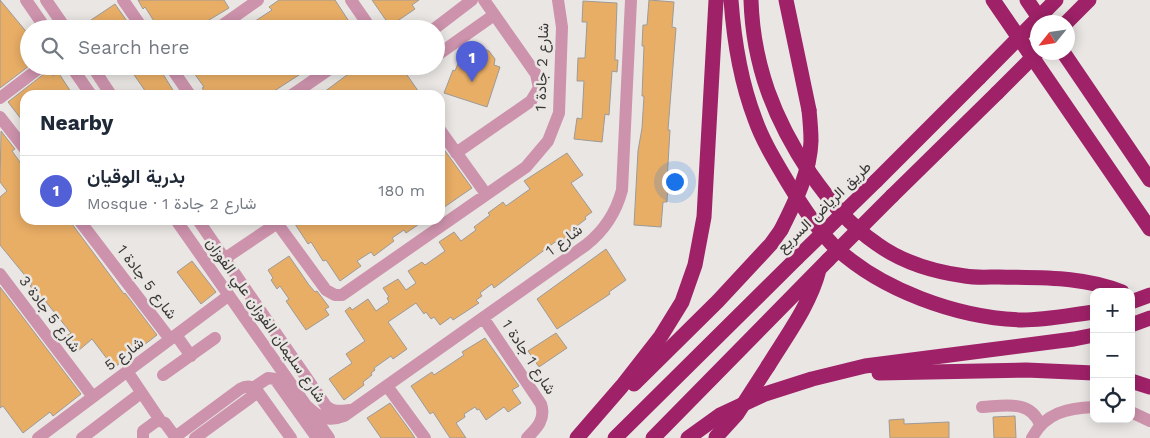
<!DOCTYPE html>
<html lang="en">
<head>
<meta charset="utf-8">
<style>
  :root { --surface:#fff; --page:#f6f6f7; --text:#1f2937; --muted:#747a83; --line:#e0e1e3; --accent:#5160d6 }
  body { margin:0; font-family:"Work Sans",Vazirmatn,sans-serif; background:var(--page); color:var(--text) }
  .controls { position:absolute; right:15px; bottom:15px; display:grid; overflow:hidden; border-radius:10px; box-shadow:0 2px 12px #0003 }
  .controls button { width:45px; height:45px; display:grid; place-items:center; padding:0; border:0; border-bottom:1px solid var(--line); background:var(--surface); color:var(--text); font:25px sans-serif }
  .compass { position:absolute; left:1030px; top:15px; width:45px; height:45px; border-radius:50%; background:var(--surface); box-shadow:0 2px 12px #0003; rotate:240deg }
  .you { position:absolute; left:674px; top:181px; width:18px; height:18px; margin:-12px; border:4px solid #fff; border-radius:50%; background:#1a73e8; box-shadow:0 0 0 8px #1a73e833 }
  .badge { display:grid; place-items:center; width:32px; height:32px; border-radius:50%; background:var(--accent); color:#fff; font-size:16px; font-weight:700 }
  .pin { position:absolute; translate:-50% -41px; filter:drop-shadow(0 1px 2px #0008) }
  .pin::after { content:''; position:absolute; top:26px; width:18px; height:15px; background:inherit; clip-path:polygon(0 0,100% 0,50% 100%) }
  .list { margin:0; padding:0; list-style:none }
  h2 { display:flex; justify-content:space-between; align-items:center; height:65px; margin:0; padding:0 20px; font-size:21px }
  h2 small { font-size:16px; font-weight:400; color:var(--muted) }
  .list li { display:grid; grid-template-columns:32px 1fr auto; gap:15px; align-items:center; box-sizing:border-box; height:70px; padding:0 20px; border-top:1px solid var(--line) }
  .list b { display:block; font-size:19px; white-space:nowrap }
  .list p { margin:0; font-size:16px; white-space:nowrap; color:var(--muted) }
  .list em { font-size:16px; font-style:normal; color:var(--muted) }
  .icon { flex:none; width:28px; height:28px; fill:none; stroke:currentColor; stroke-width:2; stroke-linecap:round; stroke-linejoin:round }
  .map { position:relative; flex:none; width:1150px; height:438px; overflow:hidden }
  .search { position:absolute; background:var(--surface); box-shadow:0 2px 12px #0003; left:20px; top:20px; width:425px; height:55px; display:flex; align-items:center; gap:12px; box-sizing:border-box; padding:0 18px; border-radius:28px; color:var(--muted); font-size:19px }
  .panel { position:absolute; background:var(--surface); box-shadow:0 2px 12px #0003; left:20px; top:90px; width:425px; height:135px; border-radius:15px }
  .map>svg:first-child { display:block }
  .building { fill:#e9ae66; stroke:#9d9a98 }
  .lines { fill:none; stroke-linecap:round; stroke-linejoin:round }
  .minor { stroke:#cd92ac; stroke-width:12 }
  .highway { stroke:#9f2168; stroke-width:15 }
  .highway-bridge { stroke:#9f2168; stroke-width:15 }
  .labels { text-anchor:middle; stroke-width:5; stroke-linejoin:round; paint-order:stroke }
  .street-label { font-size:15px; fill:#393837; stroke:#e9e6e3 }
</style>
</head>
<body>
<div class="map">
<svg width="1150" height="438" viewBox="0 0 1150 438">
  <rect width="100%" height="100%" fill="#e9e6e3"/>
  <path class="building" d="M0 0 29 35V66L0 88Z
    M138 0H224L229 8 194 29H159L145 7 143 9Z
    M279 0H335L354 29H243L272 10 269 7Z
    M372 0H419L412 5 415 9 390 26Z
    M649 0 674 2 672 27 676 28 668 130H670L667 181H668L667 202H663L661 227 634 225 638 151 642 128 644 96H642L644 46H642L643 25H647Z
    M583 1 617 3 615 60H618L617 72 612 71 609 115 605 114 602 142 574 139 577 118 582 119 584 81H577L578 58H585L587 22H582Z
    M115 4 129 24 122 29H92L88 22Z
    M480 47 489 51 495 59 494 65 500 67 487 107 444 93 453 70 455 71 459 61 468 63 474 50 478 51Z
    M128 66H158L176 95H148Z
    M189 66H309L301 72 302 73 268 95H207L202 88 204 87Z
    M359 66H413L405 72 421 95H320Z
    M49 70 53 76 58 72 73 95H25V124L8 102Z
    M1 131 15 149 12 151 25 169V220H69L124 294 125 293 157 335 144 345 142 342 125 355 127 357 114 368 92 339 78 351 66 336 71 333 42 297 40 298 30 286 32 284 0 245V197L7 191 0 182Z
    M440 144 472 188 440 210Z
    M567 153 583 175 571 183 592 212 585 217 586 219 569 232 571 234 557 244 555 242 494 288 492 284 480 293 482 296 476 300 479 303 453 320 451 317 440 325 434 317 431 319 426 312 424 314 416 303 388 322 407 349 393 359 391 356 374 368 375 370 371 373 372 375 363 382 364 385 344 400 329 379 352 363 346 354 365 341 345 311 350 307 352 310 368 299 376 311 389 302 387 298 389 297 383 288 398 279 406 290 416 283 408 271 422 262 425 265 445 251 439 242 454 232 461 241 476 230 474 227 490 215 488 213 503 202 506 206 530 189 524 181Z
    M301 220H425L406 233 404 230 392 238 394 241 374 256 371 252 357 261 361 266 340 281 326 260 323 261 311 242 308 244 295 224Z
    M606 249 626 280 609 292 610 294 557 329 537 299Z
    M289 256 309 285 315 292 317 291 329 307 325 309 329 315 306 330 286 301 289 299 280 286 277 289 271 280 273 278 268 270Z
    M192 261 216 292 201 304 177 272Z
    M0 287 81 394 53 416 50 412 23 433 3 406 0 408Z
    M556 333 567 348 539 367 528 351Z
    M485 338 519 386 512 390 521 403 508 412 504 407 486 420 479 409 477 410 475 407 464 414 465 417 456 423 466 438H450L433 412 430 414 411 386 432 372 434 375 464 355 462 352Z
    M390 403 411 432 415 438H381L367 418Z
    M1015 416 1016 438H994L993 417Z
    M904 419V424L949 422V438H890L889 420Z"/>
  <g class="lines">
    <path class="minor" d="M26 0 46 29
      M46 0 66 29
      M123 0 143 29
      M351 0 369 26 370 29
      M217 29 258 0
      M434 29 472 0
      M436 56 494 15
      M71 66 91 95
      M92 66 111 95
      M170 66 190 95
      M292 95 334 66
      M0 98 42 66
      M0 117 25 149
      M440 130 486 194
      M456 153 531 101 539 88 536 74 484 0
      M79 220 170 339
      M176 220 329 438
      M198 220 326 406C333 412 340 411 349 410
      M277 223 326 290 335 295H342L526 167 548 141 559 113 562 27 558 0
      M224 259 282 220
      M0 274 93 397
      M484 319 541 404C546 419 537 428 527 438
      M176 335 191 356
      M127 371 160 420
      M163 375 215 338
      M387 386 425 438
      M253 388 268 378 275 379 317 438
      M308 407C319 418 329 422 344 416L586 245C605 230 616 213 622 190L631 0
      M982 407C1004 406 1031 399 1040 425
      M1131 412 1150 421
      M175 437 240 389C247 385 253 386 258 392L291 438
      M38 438 228 296
      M82 438 141 393
      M143 438V431L158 420 165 423 176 438
      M195 438 258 392
      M1032 438C1045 413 1067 408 1094 407"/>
    <path class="highway" d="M731 0C734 41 740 80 755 119 763 142 777 164 790 186 802 206 816 227 832 244 879 290 958 318 1022 320 1046 320 1070 315 1094 312
      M751 0C753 65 774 119 810 173 829 200 849 225 877 244 902 262 935 272 965 276 976 278 988 277 999 277 1040 278 1083 276 1122 292
      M786 0 809 110
      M993 0 1150 229
      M1027 0 1042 22
      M1067 22 1089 0
      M1063 52 1150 180
      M876 181 979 78
      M892 196 997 93
      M1131 325 1150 318
      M768 366C787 335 810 305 819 270
      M879 373 1026 370 1094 373
      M1131 381 1150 387
      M634 384 718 301 771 244 781 230
      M577 438 622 386 661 336 682 302 695 265 704 217 716 0
      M615 438 797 258
      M653 438 828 260
      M688 438 720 415 765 394 812 379 865 366 1074 339 1094 335"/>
    <path class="highway-bridge" d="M979 78 1056 0
      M997 93 1038 52
      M781 230C795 202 810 173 811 141 811 131 810 120 809 110
      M797 258 876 181
      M828 260 892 196
      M1131 302 1150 295
      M716 437 737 414 768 366"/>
  </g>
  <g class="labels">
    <g class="street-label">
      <text transform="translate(542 67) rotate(-88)" y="5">شارع 2 جادة 1</text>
      <text transform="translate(824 207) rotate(-44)" y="5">طريق الرياض السريع</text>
      <text transform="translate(564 240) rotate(-37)" y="5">شارع 1</text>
      <text transform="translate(147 282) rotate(53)" y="5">شارع 5 جادة 1</text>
      <text transform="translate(50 314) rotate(53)" y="5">شارع 5 جادة 3</text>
      <text transform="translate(266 320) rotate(55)" y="5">شارع سليمان الفوزان علي الفوزان</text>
      <text transform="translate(124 354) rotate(-37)" y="5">شارع 5</text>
      <text transform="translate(529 357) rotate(57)" y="5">شارع 1 جادة 1</text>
    </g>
  </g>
</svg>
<div class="controls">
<button>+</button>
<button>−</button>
<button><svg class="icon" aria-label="locate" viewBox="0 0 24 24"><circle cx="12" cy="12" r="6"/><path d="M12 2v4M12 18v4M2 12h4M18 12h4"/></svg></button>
</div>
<svg class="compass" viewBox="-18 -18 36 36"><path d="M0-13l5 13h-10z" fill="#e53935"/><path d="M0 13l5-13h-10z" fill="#747a83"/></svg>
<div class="you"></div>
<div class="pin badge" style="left:472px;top:82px">1</div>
<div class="search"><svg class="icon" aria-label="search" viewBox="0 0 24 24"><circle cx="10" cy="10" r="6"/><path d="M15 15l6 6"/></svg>Search here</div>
<section class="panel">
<h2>Nearby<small></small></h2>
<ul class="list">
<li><span class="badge">1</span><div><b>بدرية الوقيان</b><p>Mosque · شارع 2 جادة 1</p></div><em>180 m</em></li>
</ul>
</section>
</div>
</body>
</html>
